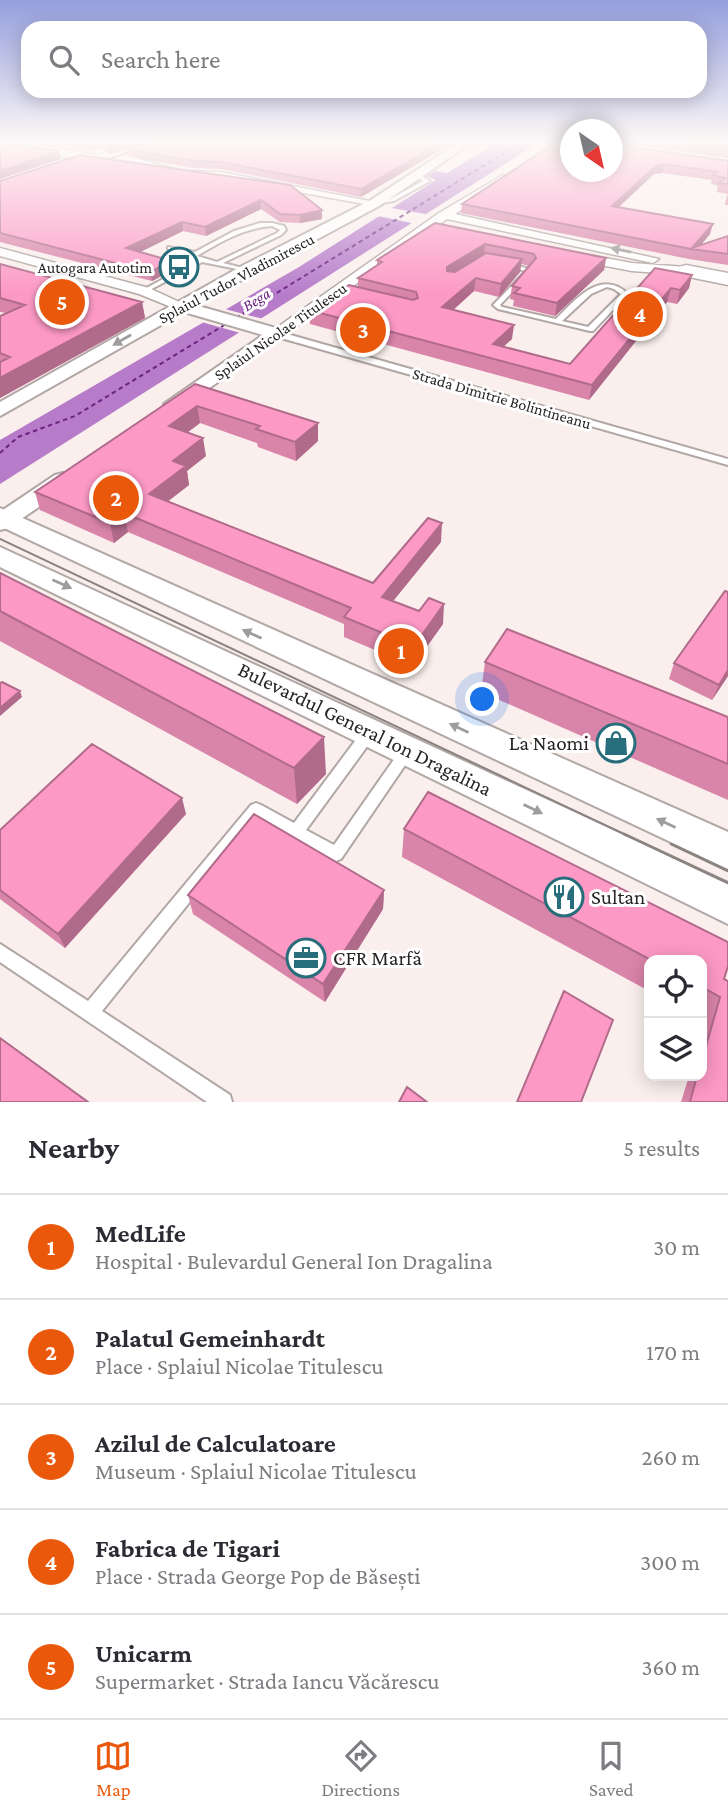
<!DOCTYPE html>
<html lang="en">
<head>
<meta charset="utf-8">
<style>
  :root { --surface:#fff; --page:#f7f7f7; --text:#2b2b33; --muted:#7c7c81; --line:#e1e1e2; --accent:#ea580c }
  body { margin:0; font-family:"Crimson Pro",serif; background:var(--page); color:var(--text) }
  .controls { position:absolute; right:21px; bottom:21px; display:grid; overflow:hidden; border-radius:14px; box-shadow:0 4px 18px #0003 }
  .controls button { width:63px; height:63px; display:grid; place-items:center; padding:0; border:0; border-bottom:2px solid var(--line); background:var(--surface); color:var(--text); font:35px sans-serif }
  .compass { position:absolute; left:560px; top:119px; width:63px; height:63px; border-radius:50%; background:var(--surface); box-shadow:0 4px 18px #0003; rotate:146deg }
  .you { position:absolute; left:483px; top:700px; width:24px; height:24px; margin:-18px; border:5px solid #fff; border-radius:50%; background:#1a73e8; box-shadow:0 0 0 10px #1a73e833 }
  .badge { display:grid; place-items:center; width:46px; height:46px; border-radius:50%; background:var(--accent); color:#fff; font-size:23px; font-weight:700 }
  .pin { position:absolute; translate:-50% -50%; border:4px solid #fff; box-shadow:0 2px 7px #0006 }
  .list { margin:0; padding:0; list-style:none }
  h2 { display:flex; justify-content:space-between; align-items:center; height:91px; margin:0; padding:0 28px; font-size:30px }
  h2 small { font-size:23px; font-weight:400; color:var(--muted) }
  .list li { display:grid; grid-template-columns:46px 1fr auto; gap:21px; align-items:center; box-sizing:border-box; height:105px; padding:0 28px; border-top:2px solid var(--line) }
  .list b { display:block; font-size:26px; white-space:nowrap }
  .list p { margin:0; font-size:23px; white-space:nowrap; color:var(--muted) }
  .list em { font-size:23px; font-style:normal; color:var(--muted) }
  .icon { flex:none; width:38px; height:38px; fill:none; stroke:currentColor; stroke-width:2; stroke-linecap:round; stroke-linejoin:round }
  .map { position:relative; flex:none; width:728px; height:1102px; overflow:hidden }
  .search { position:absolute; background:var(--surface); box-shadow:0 4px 18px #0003; left:21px; right:21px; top:21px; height:77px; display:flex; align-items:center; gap:18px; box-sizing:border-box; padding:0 24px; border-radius:21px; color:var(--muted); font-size:26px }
  .sheet { height:616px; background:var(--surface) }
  nav { display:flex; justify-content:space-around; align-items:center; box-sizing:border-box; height:98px; border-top:2px solid var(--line); background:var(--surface); font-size:19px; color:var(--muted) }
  nav a { display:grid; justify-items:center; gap:4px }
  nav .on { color:var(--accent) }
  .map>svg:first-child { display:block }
  .water { fill:#b67cca }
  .pier { fill:#faefed }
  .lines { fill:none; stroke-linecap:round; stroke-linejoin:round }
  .ferry { stroke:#6c2382; stroke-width:2; stroke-dasharray:4.5 3.5; stroke-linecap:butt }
  .service-casing { stroke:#b1a7a5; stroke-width:4 }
  .minor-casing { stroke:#b1a7a5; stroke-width:3 }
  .tertiary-casing { stroke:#b1a7a5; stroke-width:4 }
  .secondary-casing { stroke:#b1a7a5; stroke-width:4 }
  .primary-casing { stroke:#b1a7a5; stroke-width:3 }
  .service { fill:#fff; fill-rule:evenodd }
  .minor { fill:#fff; fill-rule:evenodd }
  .tertiary { fill:#fff; fill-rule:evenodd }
  .secondary { fill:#fff; fill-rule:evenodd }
  .primary { fill:#fff; fill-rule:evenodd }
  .tram-far1 { stroke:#8a8382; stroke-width:2 }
  .tram { stroke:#8a8382; stroke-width:2.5 }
  .wall { fill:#d984a9 }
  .shaded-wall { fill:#b06b8a }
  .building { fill:#fc99c5; stroke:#b06b8a; stroke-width:2 }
  .oneway { fill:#9e9c9c }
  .labels { text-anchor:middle; stroke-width:6; stroke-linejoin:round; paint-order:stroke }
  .far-poi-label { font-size:16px; fill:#282424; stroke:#fff; text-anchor:end }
  .far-street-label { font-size:16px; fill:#282424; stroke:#fff }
  .far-water-label { font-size:16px; font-style:italic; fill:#6c2382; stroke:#fff }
  .near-street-label { font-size:21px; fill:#282424; stroke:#fff }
  .near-poi-label { font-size:21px; fill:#282424; stroke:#fff; text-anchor:start }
</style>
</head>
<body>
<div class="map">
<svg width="728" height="1102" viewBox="0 0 728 1102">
  <rect width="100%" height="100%" fill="#faefed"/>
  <path class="water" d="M499 141H541L0 484V440L299 267 436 180 427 176 435 171 447 173Z"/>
  <path class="pier" d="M386 207 431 215 416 224 373 215Z
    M221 308 267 320 244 334 198 321Z"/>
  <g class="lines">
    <path class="ferry" d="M236 318 524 141
      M0 453 18 437 75 416 226 324"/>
    <defs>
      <path id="service" d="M413 173H417L430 181 394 201 373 204V202L390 199 423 181 413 175Z
        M260 223H272L284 226 286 230 281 235 223 263 247 269V271L202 262 146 292 141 291 196 261 191 257V255L168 249V247L195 252 234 231ZM272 226 280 230 277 233 217 262 197 256C220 242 244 228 272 226Z
        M507 263 533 270 500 305 502 307 556 319C575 300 601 268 628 294L593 331H590L498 309 493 305 494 304 526 271 505 266V264ZM607 287 614 289 621 294 588 327 562 321 591 294Z
        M274 332H280L728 459V465L274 336Z
        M369 728 374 729 376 733 374 737 306 830 334 845 402 748 407 746 412 748 414 752 341 859 336 861 331 859 258 817 102 1011 230 1095 232 1102H207L0 962V944L88 1001 251 805 256 803 261 805 294 823 364 729Z"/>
      <path id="minor" d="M149 141H162L106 163 98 161Z
        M191 171 221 172 380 203 375 206 221 178 187 176Z
        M503 175 507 180 455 214 659 259 653 263 447 219 282 337H272V331L439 213Z
        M0 248 149 288 188 306 176 309 139 294 0 256Z
        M578 253 632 263 686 267 692 271 686 275 632 271 574 260V254Z"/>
      <path id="tertiary" d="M461 141H474L379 206 195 305 283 330 286 334 181 408H167L164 404 263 335 184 312 0 416V402L240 267 371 200Z
        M63 473 74 480 71 485 8 528 0 530V512L55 475Z"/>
      <path id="secondary" d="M0 508 728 832V869L0 526Z
        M0 547 728 883V924L0 567Z"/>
      <path id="primary" d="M0 141H18L96 155V149L101 148 185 172 178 176 126 163 119 167 0 146Z
        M686 265 728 273V285L679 275 676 271 679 267Z"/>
    </defs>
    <use href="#service" class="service-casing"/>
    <use href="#minor" class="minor-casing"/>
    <use href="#tertiary" class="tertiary-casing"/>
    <use href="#secondary" class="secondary-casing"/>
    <use href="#primary" class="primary-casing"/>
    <use href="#service" class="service"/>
    <use href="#minor" class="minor"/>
    <use href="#tertiary" class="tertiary"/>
    <use href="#secondary" class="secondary"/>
    <use href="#primary" class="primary"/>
    <path class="tram-far1" d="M93 165 160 141
      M0 539 628 836"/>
    <path class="tram" d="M624 834 728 883
      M671 844 728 871"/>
  </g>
  <path class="wall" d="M35 141H142L110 154 97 147 88 150Z
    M456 141 361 197 221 169 194 168 129 157 128 149Z
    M612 141H728V158L613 142V144L728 161V194L717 192 718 186 711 184 712 180 662 173 654 174 619 207 710 234 701 245 728 236V265L689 259 461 213 462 204Z
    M0 181 290 185 322 219 300 223 280 222 261 209 206 236 183 231 140 252 172 261 173 270 152 281 0 242Z
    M727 195H728V205H725Z
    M435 223 606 258 604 270 555 316 513 306 514 300 510 299 512 286 529 266 521 264 520 272 499 297 474 291 453 310 512 339 503 347 570 364 655 268 692 275 689 288 677 304 667 302 589 400 310 324 309 310 358 287V278L377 266V260Z
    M0 264 142 302 145 318 0 398V316L6 313 0 312Z
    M195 384 318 441 296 461 258 447 257 443 200 423 188 432 206 456 187 471 189 485 168 501 373 583 441 542 393 601 443 624 413 666 344 637V624L128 532 114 543 40 510 35 492Z
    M0 573 326 774 297 804 0 641Z
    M728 592V676L712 700 669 679 674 663Z
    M485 662 728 717V800L481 692Z
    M428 792 728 942V966L724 979 728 981V1102H681L689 1076H702V1030L704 1021 702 1019V960H649V991L402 857 404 829Z
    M186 814 65 948 0 899V830Z
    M384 890 383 909 325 1002 193 914 188 895Z"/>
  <path class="shaded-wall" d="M92 141H95L97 147 88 150 86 143Z
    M122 141H142L110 154 108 146Z
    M444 141H456L361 197V189Z
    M59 151 61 159 0 179V171Z
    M664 164 662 173 654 174 610 215 612 206 656 166Z
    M261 200V209L206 236 205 227Z
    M322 210V219L300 223V215Z
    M182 222 183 231 128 258 126 248Z
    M713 224 710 234 697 250 692 249Z
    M485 244 484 256 446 283 447 267Z
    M606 258 604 270 555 316 557 303Z
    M522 259 520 272 499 297 501 284Z
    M172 261 173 270 152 281 150 272Z
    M692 275 689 288 677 304 680 290Z
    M476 278 474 291 441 321 442 307Z
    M671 288 667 302 589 400 592 385Z
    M142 302 145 318 0 398V378Z
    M514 325 512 339 491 358 493 344Z
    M197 406 200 423 172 444 169 426Z
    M318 423V441L296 461 295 442Z
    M203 438 206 456 187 471 189 485 153 513 149 494 173 461Z
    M124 513 128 532 114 543 110 523Z
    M442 523 441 542 381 616 382 597Z
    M444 604 443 624 413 666 414 646Z
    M728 670V676L712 700 719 685Z
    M20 691 22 697 0 716V708Z
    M324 737 326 774 297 804 294 768Z
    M182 798 186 814 65 948 58 934Z
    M384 890 383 909 325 1002 323 984Z"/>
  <path class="building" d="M97 141H122L108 146Z
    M149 141H444L361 189 221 162 193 161 128 149Z
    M558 141H570V172H612V141L613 144 728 161V184L719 183 725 178 713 175 717 172 664 164 656 166 612 206 713 224 692 248 728 236V254L691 249 462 204Z
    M665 141H728V150Z
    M14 144 59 151 0 171V147Z
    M80 155 290 185 322 210 300 215 280 214 261 200 205 227 182 222 126 248 172 261 150 272 0 233V181Z
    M435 223 606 258 557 303 514 293 520 288 512 286 536 258 534 254 485 244 447 267V271L455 272 486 253 522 259 501 284 476 278 442 307 514 325 493 344 570 364 655 268 692 275 680 290 671 288 592 385 309 310 349 285 413 300 418 298 416 292 358 278 382 262 377 260Z
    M0 264 142 302 0 378V362L10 357 0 353V316L25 305 0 298Z
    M195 384 318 423 295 442 256 429 260 426 197 406 169 426 203 438 173 461 186 466 149 494 373 583 428 518 442 523 382 597 419 611 429 598 444 604 414 646 344 617 351 608 124 513 110 523 35 492Z
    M0 573 324 737 294 768 0 611Z
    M725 591 728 592V670L719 685 674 663Z
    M507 629 728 717V764L485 662Z
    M2 682 20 691 0 708V683Z
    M92 744 182 798 58 934 0 890V830Z
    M428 792 728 942V966L724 979 728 981V1102H690L697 1076H702V1060L720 997 702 987V960H651L404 829Z
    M254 814 384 890 323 984 188 895Z
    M564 991 613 1020 581 1102H517Z
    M0 1038 88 1102H0Z
    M407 1087 427 1102H399Z"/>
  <defs><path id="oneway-solid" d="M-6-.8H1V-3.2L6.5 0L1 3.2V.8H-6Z" transform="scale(1.75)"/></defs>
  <g class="oneway">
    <use href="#oneway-solid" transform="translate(621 250) rotate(-168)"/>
    <use href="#oneway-solid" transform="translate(122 340) rotate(150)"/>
    <use href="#oneway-solid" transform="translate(62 584) rotate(24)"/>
    <use href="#oneway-solid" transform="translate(252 634) rotate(-156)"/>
    <use href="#oneway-solid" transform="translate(459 728) rotate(-155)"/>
    <use href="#oneway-solid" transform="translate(533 809) rotate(26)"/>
    <use href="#oneway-solid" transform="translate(666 823) rotate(-155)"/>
  </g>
  <linearGradient id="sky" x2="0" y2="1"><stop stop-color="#949edc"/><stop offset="0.48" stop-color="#fdf8f7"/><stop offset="1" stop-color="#fdf8f7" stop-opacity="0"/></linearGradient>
  <rect width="728" height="295" fill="url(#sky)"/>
  <defs>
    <symbol id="bus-ring" viewBox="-11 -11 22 22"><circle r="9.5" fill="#fff" stroke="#276d7b" stroke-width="1.5"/><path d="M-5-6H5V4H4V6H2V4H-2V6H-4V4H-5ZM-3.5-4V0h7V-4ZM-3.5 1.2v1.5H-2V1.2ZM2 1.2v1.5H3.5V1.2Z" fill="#276d7b"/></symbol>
    <symbol id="shop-ring" viewBox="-11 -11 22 22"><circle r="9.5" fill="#fff" stroke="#276d7b" stroke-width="1.5"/><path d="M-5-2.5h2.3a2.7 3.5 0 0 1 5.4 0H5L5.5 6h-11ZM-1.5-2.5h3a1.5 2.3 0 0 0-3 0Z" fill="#276d7b"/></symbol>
    <symbol id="restaurant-ring" viewBox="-11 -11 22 22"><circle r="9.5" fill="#fff" stroke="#276d7b" stroke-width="1.5"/><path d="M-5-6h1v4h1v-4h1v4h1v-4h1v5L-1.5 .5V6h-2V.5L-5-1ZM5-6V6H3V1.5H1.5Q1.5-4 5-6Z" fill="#276d7b"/></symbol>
    <symbol id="office-ring" viewBox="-11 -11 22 22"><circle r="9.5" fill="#fff" stroke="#276d7b" stroke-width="1.5"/><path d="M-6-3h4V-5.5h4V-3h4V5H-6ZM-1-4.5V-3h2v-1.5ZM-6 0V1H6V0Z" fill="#276d7b"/></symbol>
  </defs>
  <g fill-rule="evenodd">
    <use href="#bus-ring" x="157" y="245" width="44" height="44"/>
    <use href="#shop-ring" x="594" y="721" width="44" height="44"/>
    <use href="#restaurant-ring" x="542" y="875" width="44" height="44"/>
    <use href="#office-ring" x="284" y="936" width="44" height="44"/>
  </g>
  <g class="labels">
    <g class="far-poi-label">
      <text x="152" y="273">Autogara Autotim</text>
    </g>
    <g class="far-street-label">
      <text transform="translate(236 278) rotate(-28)" y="6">Splaiul Tudor Vladimirescu</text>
      <text transform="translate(280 331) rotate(-35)" y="6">Splaiul Nicolae Titulescu</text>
      <text transform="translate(502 398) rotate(16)" y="6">Strada Dimitrie Bolintineanu</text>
    </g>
    <g class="far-water-label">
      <text transform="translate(256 299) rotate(-32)" y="6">Bega</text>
    </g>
    <g class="near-street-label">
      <text transform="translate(365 729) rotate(26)" y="7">Bulevardul General Ion Dragalina</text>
    </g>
    <g class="near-poi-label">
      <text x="589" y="750" text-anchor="end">La Naomi</text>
      <text x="591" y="904">Sultan</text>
      <text x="333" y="965">CFR Marfă</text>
    </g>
  </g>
</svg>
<div class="controls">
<button><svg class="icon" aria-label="locate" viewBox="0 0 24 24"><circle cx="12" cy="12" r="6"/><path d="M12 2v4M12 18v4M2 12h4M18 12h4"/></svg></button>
<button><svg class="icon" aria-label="layers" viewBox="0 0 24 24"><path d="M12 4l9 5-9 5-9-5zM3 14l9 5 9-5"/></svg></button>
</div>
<svg class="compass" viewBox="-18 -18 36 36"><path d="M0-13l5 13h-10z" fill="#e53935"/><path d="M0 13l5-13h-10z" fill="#7c7c81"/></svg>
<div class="you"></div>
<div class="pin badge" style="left:401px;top:651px">1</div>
<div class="pin badge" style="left:116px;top:498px">2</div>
<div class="pin badge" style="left:363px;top:330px">3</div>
<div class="pin badge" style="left:640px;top:314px">4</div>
<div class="pin badge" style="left:62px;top:302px">5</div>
<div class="search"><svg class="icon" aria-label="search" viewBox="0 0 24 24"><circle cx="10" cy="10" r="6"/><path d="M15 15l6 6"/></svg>Search here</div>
</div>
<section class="sheet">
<h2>Nearby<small>5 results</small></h2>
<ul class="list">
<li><span class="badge">1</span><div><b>MedLife</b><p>Hospital · Bulevardul General Ion Dragalina</p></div><em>30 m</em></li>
<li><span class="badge">2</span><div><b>Palatul Gemeinhardt</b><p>Place · Splaiul Nicolae Titulescu</p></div><em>170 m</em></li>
<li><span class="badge">3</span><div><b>Azilul de Calculatoare</b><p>Museum · Splaiul Nicolae Titulescu</p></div><em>260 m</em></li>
<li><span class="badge">4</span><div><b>Fabrica de Tigari</b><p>Place · Strada George Pop de Băsești</p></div><em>300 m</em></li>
<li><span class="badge">5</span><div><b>Unicarm</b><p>Supermarket · Strada Iancu Văcărescu</p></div><em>360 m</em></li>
</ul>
</section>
<nav>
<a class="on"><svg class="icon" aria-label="map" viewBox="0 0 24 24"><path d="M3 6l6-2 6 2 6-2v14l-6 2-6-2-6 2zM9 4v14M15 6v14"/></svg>Map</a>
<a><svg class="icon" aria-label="directions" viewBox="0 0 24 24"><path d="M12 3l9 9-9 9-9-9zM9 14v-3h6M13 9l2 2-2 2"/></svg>Directions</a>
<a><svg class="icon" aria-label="saved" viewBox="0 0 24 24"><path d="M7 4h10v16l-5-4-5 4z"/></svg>Saved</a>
</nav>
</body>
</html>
